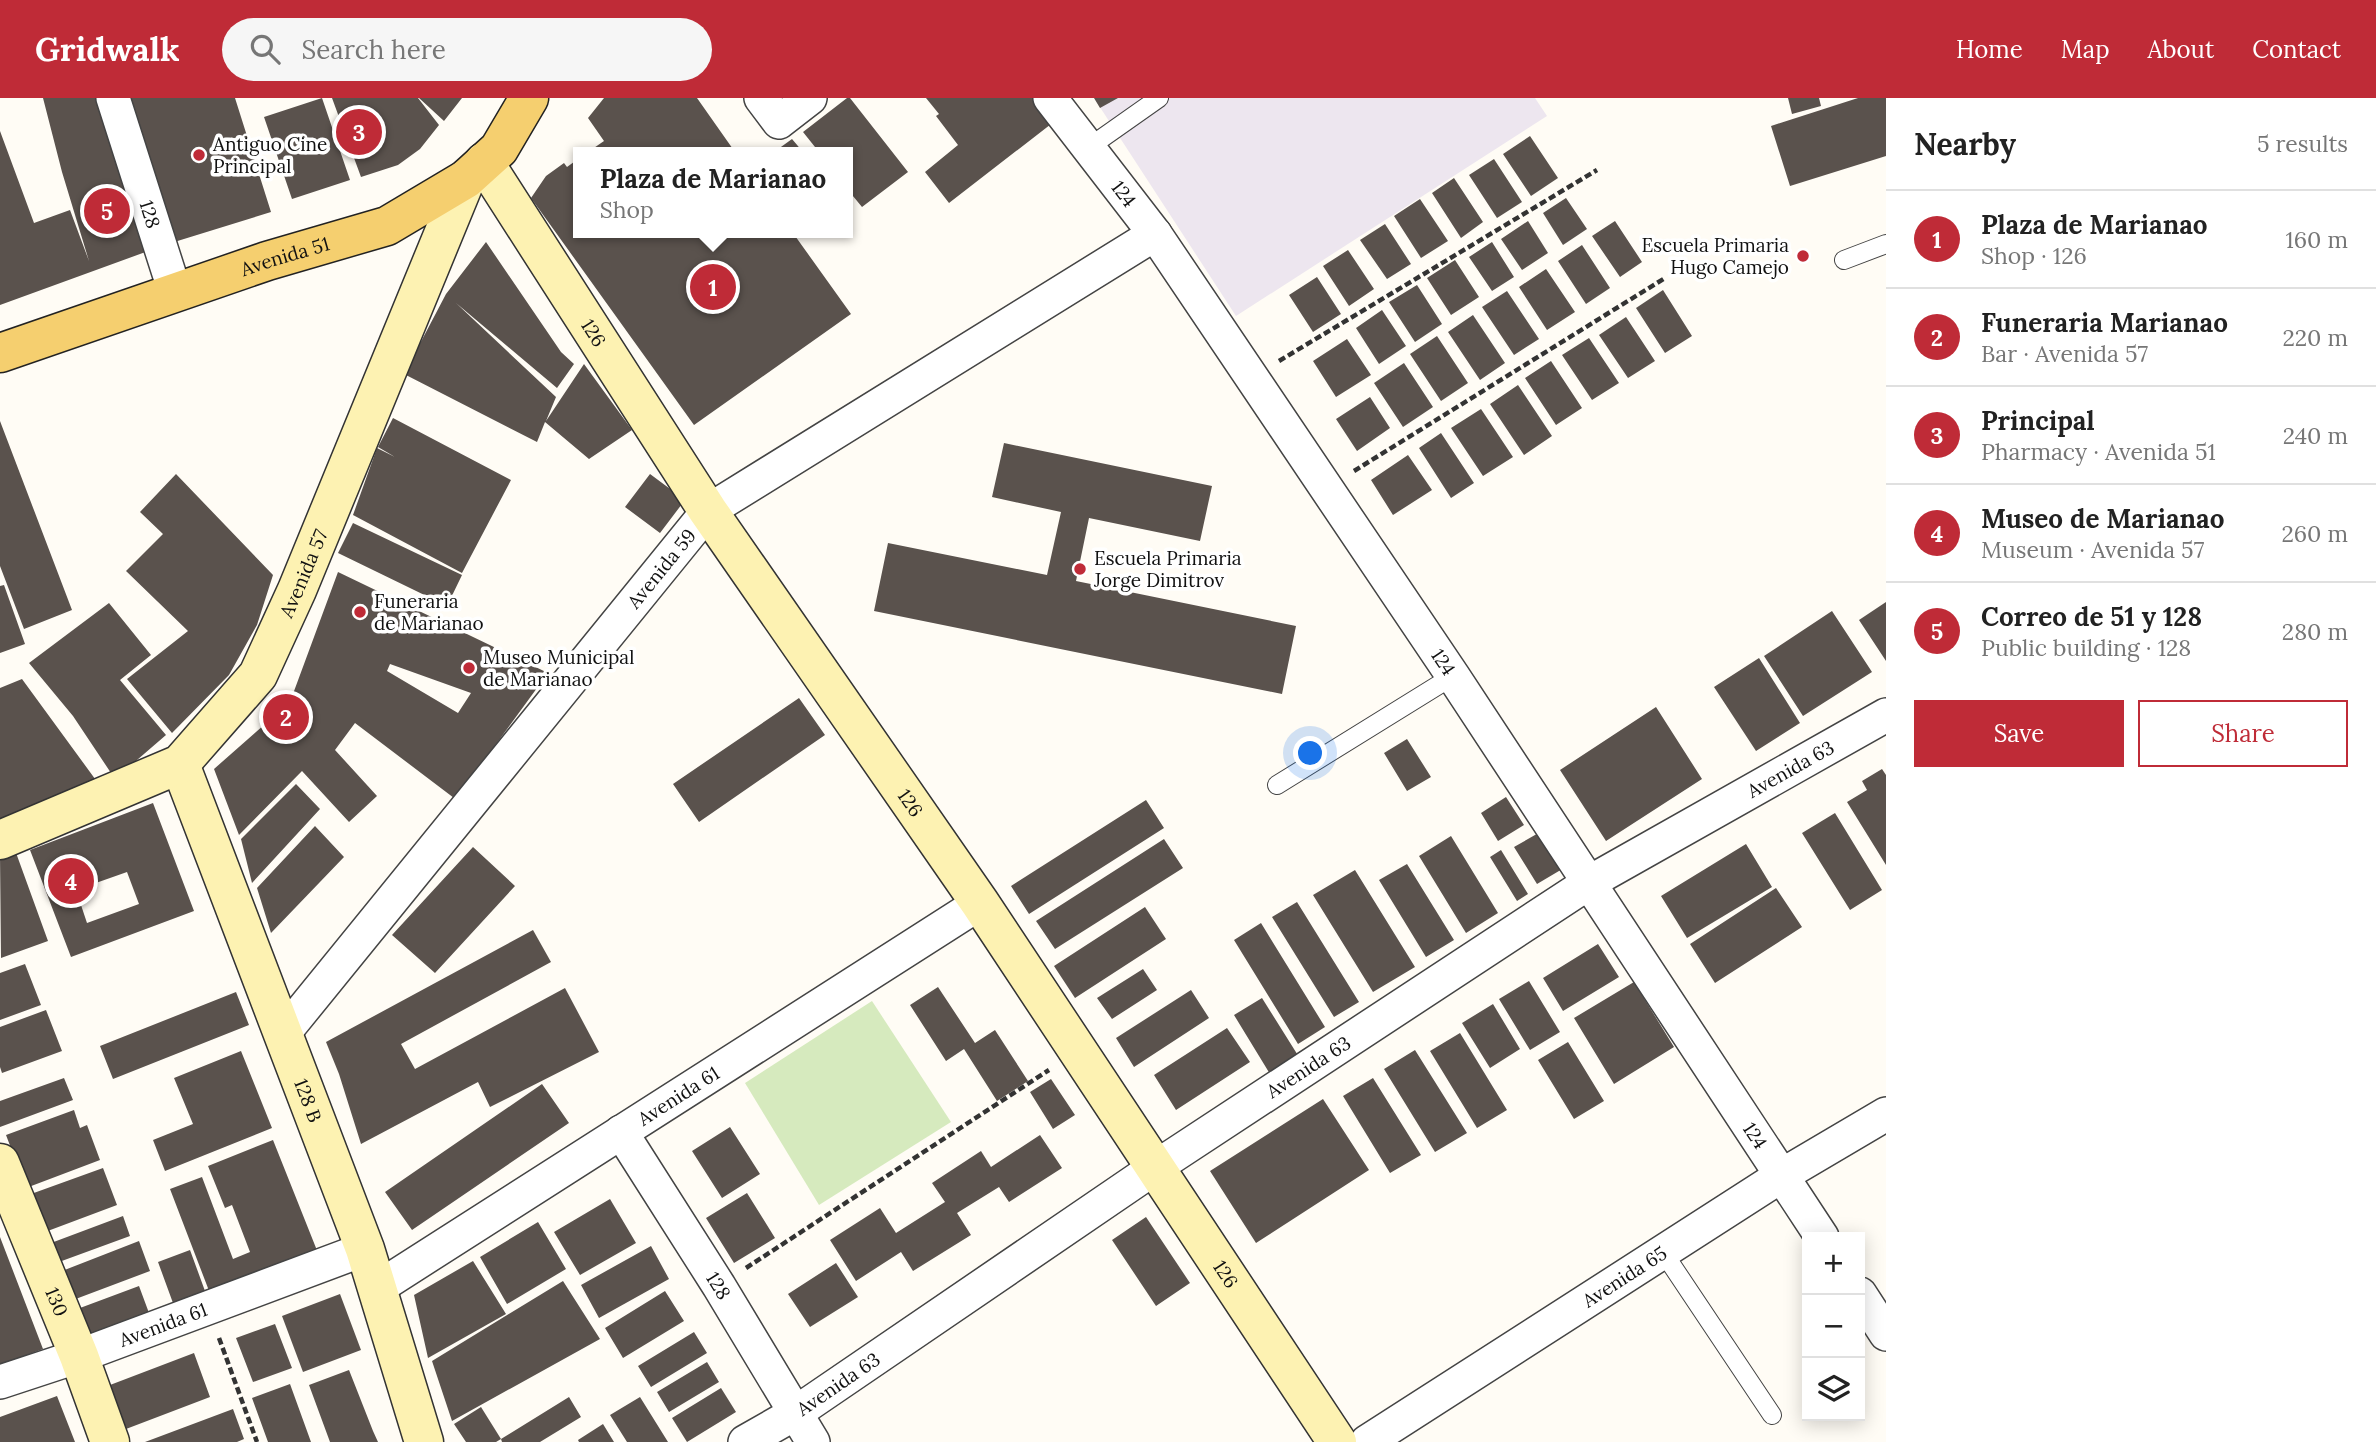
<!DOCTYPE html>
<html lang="en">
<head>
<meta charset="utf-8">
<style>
  :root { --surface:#fff; --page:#f6f6f6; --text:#222; --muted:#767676; --line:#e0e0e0; --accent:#bf2b37 }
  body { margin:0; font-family:Lora,serif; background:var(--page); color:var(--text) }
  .controls { position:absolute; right:21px; bottom:21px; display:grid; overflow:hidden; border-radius:0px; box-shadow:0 4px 18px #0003 }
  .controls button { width:63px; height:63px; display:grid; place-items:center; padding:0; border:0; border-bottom:2px solid var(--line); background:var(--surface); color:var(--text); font:35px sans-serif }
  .you { position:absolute; left:1311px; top:656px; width:24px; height:24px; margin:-18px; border:5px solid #fff; border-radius:50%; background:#1a73e8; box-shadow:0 0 0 10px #1a73e833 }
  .badge { display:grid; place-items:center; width:46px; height:46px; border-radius:50%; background:var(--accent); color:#fff; font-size:23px; font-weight:700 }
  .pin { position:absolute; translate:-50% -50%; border:4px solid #fff; box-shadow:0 2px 7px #0006 }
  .popup { position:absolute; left:573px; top:49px; width:280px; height:91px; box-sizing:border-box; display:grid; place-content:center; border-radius:0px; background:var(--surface); filter:drop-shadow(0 2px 5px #0005); font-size:23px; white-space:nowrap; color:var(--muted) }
  .popup b { font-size:26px; color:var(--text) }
  .popup::after { content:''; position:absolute; left:50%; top:100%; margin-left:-14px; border:14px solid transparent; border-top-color:var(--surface) }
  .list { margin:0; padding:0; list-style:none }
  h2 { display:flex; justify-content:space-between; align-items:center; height:91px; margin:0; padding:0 28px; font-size:30px }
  h2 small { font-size:23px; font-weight:400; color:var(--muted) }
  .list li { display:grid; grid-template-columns:46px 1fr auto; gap:21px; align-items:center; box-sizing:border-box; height:98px; padding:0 28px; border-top:2px solid var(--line) }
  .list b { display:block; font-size:26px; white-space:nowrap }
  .list p { margin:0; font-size:23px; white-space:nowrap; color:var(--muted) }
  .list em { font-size:23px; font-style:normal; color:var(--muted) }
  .actions { display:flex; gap:14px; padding:21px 28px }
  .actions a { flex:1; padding:16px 0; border:2px solid var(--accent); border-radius:0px; text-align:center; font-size:24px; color:var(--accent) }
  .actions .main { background:var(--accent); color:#fff }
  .icon { flex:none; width:38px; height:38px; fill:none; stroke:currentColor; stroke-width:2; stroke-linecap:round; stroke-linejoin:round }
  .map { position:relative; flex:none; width:1886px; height:1344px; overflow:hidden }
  header { display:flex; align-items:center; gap:42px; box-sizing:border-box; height:98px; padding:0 35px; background:var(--accent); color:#fff }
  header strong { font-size:33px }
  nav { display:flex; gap:38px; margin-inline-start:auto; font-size:24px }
  .search { width:490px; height:63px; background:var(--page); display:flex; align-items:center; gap:18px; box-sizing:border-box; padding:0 24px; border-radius:38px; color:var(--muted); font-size:26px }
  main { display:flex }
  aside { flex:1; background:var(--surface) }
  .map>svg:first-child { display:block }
  .industrial { fill:#ede6ef }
  .green { fill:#d6eabe }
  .building { fill:#5a524d; fill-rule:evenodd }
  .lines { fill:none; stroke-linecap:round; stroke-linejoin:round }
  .lane-casing { stroke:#444; stroke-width:20 }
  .street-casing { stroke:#444; stroke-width:36 }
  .secondary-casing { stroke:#333; stroke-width:41 }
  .primary-casing { stroke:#222; stroke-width:41 }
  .path { stroke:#333; stroke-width:4.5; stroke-dasharray:7 3.5; stroke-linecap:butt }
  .lane { stroke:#fff; stroke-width:18 }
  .street { stroke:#fff; stroke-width:33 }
  .secondary { stroke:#fdf2b2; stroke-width:38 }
  .primary { stroke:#f5cf6f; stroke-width:38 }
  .poi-dot { fill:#bf2b37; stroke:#fff; stroke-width:2.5 }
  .labels { text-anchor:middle; stroke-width:7; stroke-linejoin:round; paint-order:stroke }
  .poi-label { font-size:19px; fill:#111; stroke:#fff; text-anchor:start }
  .street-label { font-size:19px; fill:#111; stroke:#fff }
</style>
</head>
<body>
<header>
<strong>Gridwalk</strong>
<div class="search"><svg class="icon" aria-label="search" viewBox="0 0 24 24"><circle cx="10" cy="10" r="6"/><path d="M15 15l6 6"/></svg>Search here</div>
<nav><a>Home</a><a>Map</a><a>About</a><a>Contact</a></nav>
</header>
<main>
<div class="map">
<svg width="1886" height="1344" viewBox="0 0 1886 1344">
  <rect width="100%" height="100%" fill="#fffcf5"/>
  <path class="industrial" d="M1094 0H1535L1547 18 1236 218Z"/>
  <path class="green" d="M872 903 951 1024 819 1107 745 985Z"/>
  <path class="building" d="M43 0H105L151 152 0 207V33L34 125 70 112 89 163 62 74Z
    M127 0H235L271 114 171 145Z
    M322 0 350 82 292 101 264 19Z
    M332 0H418L439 27 420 51 398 67 361 79Z
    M419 0H462L444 23Z
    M604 0H697L735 54H588L604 43 588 20Z
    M847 0H850L908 74 862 109 848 92V54H819L803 34Z
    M926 0H1036L1055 23 949 105 925 74 958 47 936 18 939 16Z
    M1094 0H1118L1100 10Z
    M1788 0H1819L1821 8 1792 16Z
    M1858 0H1886V58L1790 88 1771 28Z
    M1530 38 1558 80 1531 98 1503 56Z
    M792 41 803 54H774Z
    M578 61V135H793L851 216 694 327 531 100 546 78 564 65 567 69Z
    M1494 61 1522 104 1497 120 1469 77Z
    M1454 80 1483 124 1461 140 1432 95Z
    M1566 100 1587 131 1563 147 1543 115Z
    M1420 101 1448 143 1421 160 1394 118Z
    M1528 123 1548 155 1522 172 1501 141Z
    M1615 123 1642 164 1620 179 1592 138Z
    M1385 126 1411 166 1387 181 1360 142Z
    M486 144 561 254 574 266 557 290 456 205 556 299 546 323 584 266 632 332 589 361 545 324 537 344 404 276 446 196Z
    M1492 144 1514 179 1492 193 1469 159Z
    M1582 147 1610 190 1586 206 1558 163Z
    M1348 152 1374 191 1349 208 1323 168Z
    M1455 162 1479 199 1451 217 1427 180Z
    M1546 171 1575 214 1547 232 1519 189Z
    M1317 179 1341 216 1313 234 1289 197Z
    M1417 187 1442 226 1415 244 1389 204Z
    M1663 192 1692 238 1665 255 1636 210Z
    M1507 193 1539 241 1514 257 1482 209Z
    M1382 212 1406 248 1379 266 1356 230Z
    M1473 217 1505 265 1480 282 1448 234Z
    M1626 219 1655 263 1628 280 1599 237Z
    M1437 238 1468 285 1441 303 1410 256Z
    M1589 240 1619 285 1592 302 1562 257Z
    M1347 241 1371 277 1336 299 1313 263Z
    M1551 263 1582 310 1556 327 1525 280Z
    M1404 265 1433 309 1403 329 1374 285Z
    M1518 287 1552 338 1524 357 1490 306Z
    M1370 299 1390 330 1357 353 1336 321Z
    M1481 311 1513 359 1483 378 1451 330Z
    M393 320 511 382 462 475 353 417 377 350 395 359 378 349Z
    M0 323 72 512 24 531 0 468Z
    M1441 335 1474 385 1451 400 1419 350Z
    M1004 345 1212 388 1200 443 1089 420 1076 483 1296 528 1282 596 874 513 888 445 1047 477 1061 414 992 399Z
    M1408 357 1432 392 1393 417 1371 382Z
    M176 376 273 477 257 527 229 577 172 635 127 581 188 533 126 473 163 436 140 414Z
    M650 376 685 402 660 435 625 409Z
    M353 425 462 477 447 508 338 455Z
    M338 474 548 575 478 671 454 700 355 625 335 652 377 698 349 724 302 673 239 737 214 671 290 604ZM390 566 471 595 458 615 387 573Z
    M4 487 25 546 0 555V488Z
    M1886 504V563L1859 522Z
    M109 505 151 557 120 582 166 637 115 681 73 618 29 565Z
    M1832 513 1872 574 1803 618 1764 558Z
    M1759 560 1800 625 1756 653 1714 589Z
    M22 581 98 685 0 725V590Z
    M799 600 825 637 699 724 673 686Z
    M1656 609 1702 681 1606 743 1560 672Z
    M1407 641 1431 679 1407 693 1384 655Z
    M1882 671 1886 677V767L1847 704 1867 692 1862 683Z
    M296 686 320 711 252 785 241 741Z
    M1506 699 1524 727 1498 743 1481 715Z
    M1146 702 1164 730 1029 816 1011 788Z
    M153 705 194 813 71 859 30 752ZM127 774 139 806 87 825 76 792Z
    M1835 715 1882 792 1850 812 1802 735Z
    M315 728 344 759 271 835 257 790Z
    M1542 733 1564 770 1537 786 1514 749Z
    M1451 738 1498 815 1466 835 1419 758Z
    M1164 741 1183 770 1055 851 1036 823Z
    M1746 746 1772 789 1687 840 1661 798Z
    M473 749 515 788 435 875 392 837Z
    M15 752 48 843 1 860 0 758Z
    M1501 752 1528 796 1517 803 1490 759Z
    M1407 766 1454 842 1426 859 1379 782Z
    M1355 772 1415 869 1373 894 1313 797Z
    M1776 790 1802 829 1715 885 1690 846Z
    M1297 804 1359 904 1334 919 1272 819Z
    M1145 809 1166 841 1075 900 1054 868Z
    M1261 825 1325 929 1298 946 1234 842Z
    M533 832 551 864 401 946 415 971 565 890 599 954 490 1009 478 984 361 1046 339 976 326 944Z
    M1598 846 1619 879 1563 913 1543 880Z
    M25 866 41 907 0 922V875Z
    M1143 871 1157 892 1112 921 1097 900Z
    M1529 883 1560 934 1530 952 1499 901Z
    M1634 884 1674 949 1614 986 1574 920Z
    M938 889 975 945 995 932 1028 983 997 1003 964 951 946 963 910 907Z
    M1191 892 1209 920 1134 969 1116 940Z
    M236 894 249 927 113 981 100 948Z
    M1262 900 1299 959 1270 976 1234 917Z
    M1493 906 1520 951 1490 970 1462 925Z
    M46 912 62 953 2 975 0 969V929Z
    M1227 930 1250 964 1176 1012 1154 977Z
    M1460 935 1507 1012 1477 1030 1430 953Z
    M1568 944 1604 1003 1574 1021 1538 962Z
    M1415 952 1467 1035 1435 1054 1384 971Z
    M241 953 272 1030 165 1073 153 1042 193 1026 174 980Z
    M64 980 73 1002 0 1029V1003Z
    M1373 980 1421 1057 1390 1075 1343 998Z
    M1051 981 1075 1017 1053 1031 1030 994Z
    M542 986 569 1025 412 1132 385 1094Z
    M1323 1001 1369 1072 1256 1145 1210 1073Z
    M74 1012 80 1030 87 1027 100 1062 26 1090 6 1037Z
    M730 1029 760 1076 722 1100 692 1053Z
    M1040 1037 1062 1070 1009 1104 999 1089 957 1115 971 1137 913 1173 901 1154 856 1183 830 1142 880 1110 896 1135 945 1104 932 1085 981 1053 991 1069Z
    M273 1042 320 1160 211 1198 170 1091 202 1079 233 1161 250 1154 232 1107 225 1110 208 1068Z
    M103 1070 117 1107 45 1134 31 1096Z
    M747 1095 775 1140 734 1165 706 1120Z
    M610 1101 636 1145 580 1177 554 1134Z
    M123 1118 130 1138 59 1164 51 1145Z
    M1146 1119 1190 1185 1156 1208 1112 1142Z
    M538 1124 566 1171 507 1206 480 1159Z
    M0 1139 43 1251 0 1267Z
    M139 1143 150 1173 73 1202 62 1173Z
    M651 1148 669 1181 599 1220 581 1187Z
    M190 1152 205 1193 173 1205 158 1164Z
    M473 1163 506 1216 428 1260 414 1197Z
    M836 1165 858 1199 810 1229 788 1196Z
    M563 1183 600 1241 452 1323 432 1263Z
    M139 1188 149 1215 90 1237 80 1210Z
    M665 1193 684 1223 623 1260 605 1230Z
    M340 1196 361 1252 303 1274 282 1218Z
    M275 1226 292 1270 253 1284 236 1240Z
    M694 1234 707 1255 651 1289 638 1268Z
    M194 1255 210 1299 126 1331 110 1287Z
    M707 1264 719 1284 669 1314 657 1294Z
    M349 1272 373 1333 378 1344H330L309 1287Z
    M290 1286 311 1344H268L252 1300Z
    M721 1290 736 1314 687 1344 672 1320Z
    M57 1298 75 1344H0V1319Z
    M569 1299 581 1319 540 1344H502L501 1341Z
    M640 1299 668 1344H627L610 1317Z
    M481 1309 501 1341 496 1344H466L454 1326Z
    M233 1311 244 1341 237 1344H145Z
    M603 1326 614 1344H579L578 1342Z"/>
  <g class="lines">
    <defs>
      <path id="lane" d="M1088 50 1159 0
        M1844 162 1886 146
        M1277 687 1453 578
        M1663 1154 1772 1317"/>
      <g id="street">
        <path id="s1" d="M113 0 175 194"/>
        <path d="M761 0 779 24 810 0"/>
        <path id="s2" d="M1050 0 1155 136 1453 578 1822 1139"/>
        <path id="s3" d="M283 936 708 413 1155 136"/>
        <path id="s4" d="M621 1034 719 1188 813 1344"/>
        <path id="s5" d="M376 1191 980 805"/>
        <path d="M1860 1196 1886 1236"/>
        <path id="s6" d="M0 1284 79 1258 365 1151"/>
        <path id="s7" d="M745 1344 794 1316 1156 1069 1590 784 1886 617"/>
        <path id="s8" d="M1367 1344 1781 1078 1886 1016"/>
      </g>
      <g id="secondary">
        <path id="s9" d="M484 64 708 413 980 805 1337 1344"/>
        <path id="s10" d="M180 666 365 1151 424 1344"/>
        <path id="s11" d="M0 742 180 666 258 577 297 492 466 81"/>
        <path id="s12" d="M0 1065 79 1258 110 1344"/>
      </g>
      <g id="primary">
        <path id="s13" d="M0 255 267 163 387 128 466 81 499 51 529 0"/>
      </g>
    </defs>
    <use href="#lane" class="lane-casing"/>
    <use href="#street" class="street-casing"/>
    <use href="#secondary" class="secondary-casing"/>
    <use href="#primary" class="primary-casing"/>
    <path class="path" d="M1279 263 1597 72
      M1354 373 1665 180
      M746 1170 1049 972
      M219 1240 257 1344"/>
    <use href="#lane" class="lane"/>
    <use href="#street" class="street"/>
    <use href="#secondary" class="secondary"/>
    <use href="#primary" class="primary"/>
  </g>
  <g class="poi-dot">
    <circle cx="199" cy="57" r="7"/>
    <circle cx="1803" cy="158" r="7"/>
    <circle cx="1080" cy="471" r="7"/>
    <circle cx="360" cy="514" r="7"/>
    <circle cx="469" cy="570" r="7"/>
  </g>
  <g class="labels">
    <g class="poi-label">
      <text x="213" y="53">Antiguo Cine<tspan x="213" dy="22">Principal</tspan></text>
      <text x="1789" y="154" text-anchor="end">Escuela Primaria<tspan x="1789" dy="22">Hugo Camejo</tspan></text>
      <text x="1094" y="467">Escuela Primaria<tspan x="1094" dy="22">Jorge Dimitrov</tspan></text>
      <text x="374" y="510">Funeraria<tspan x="374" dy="22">de Marianao</tspan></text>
      <text x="483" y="566">Museo Municipal<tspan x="483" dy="22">de Marianao</tspan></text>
    </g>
    <g class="street-label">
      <text dy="7" stroke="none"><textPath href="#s2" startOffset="121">124</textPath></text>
      <text dy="7" stroke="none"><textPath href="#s1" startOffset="122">128</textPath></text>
      <text dy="7" stroke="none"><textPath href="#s13" startOffset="301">Avenida 51</textPath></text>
      <text dy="7" stroke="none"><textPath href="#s9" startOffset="203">126</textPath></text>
      <text dy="7" stroke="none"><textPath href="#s3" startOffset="600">Avenida 59</textPath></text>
      <text dy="7" stroke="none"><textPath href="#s11" startOffset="425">Avenida 57</textPath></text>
      <text dy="7" stroke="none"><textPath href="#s2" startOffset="688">124</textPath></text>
      <text dy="7" stroke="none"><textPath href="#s7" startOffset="1244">Avenida 63</textPath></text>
      <text dy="7" stroke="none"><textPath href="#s9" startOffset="770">126</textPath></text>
      <text dy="7" stroke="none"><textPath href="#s7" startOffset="677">Avenida 63</textPath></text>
      <text dy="7" stroke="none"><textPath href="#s5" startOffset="359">Avenida 61</textPath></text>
      <text dy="7" stroke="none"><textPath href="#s10" startOffset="360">128 B</textPath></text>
      <text dy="7" stroke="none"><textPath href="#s2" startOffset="1255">124</textPath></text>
      <text dy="7" stroke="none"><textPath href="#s9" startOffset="1337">126</textPath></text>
      <text dy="7" stroke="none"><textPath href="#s8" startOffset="306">Avenida 65</textPath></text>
      <text dy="7" stroke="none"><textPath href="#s4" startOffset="182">128</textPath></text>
      <text dy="7" stroke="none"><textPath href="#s12" startOffset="150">130</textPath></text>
      <text dy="7" stroke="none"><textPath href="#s6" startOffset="173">Avenida 61</textPath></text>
      <text dy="7" stroke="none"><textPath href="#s7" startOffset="110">Avenida 63</textPath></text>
    </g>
  </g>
</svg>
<div class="controls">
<button>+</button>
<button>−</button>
<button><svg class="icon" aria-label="layers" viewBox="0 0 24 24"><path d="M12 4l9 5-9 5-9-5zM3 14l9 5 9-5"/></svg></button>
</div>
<div class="you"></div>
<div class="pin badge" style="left:713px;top:189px">1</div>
<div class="popup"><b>Plaza de Marianao</b>Shop</div>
<div class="pin badge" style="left:286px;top:619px">2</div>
<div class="pin badge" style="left:359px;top:34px">3</div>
<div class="pin badge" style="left:71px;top:783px">4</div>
<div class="pin badge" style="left:107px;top:113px">5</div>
</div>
<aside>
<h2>Nearby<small>5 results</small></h2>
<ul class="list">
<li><span class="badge">1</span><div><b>Plaza de Marianao</b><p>Shop · 126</p></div><em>160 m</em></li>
<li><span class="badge">2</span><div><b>Funeraria Marianao</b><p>Bar · Avenida 57</p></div><em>220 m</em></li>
<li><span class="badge">3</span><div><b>Principal</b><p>Pharmacy · Avenida 51</p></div><em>240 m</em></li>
<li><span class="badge">4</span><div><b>Museo de Marianao</b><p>Museum · Avenida 57</p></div><em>260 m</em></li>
<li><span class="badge">5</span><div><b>Correo de 51 y 128</b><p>Public building · 128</p></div><em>280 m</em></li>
</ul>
<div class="actions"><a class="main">Save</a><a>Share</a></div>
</aside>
</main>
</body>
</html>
